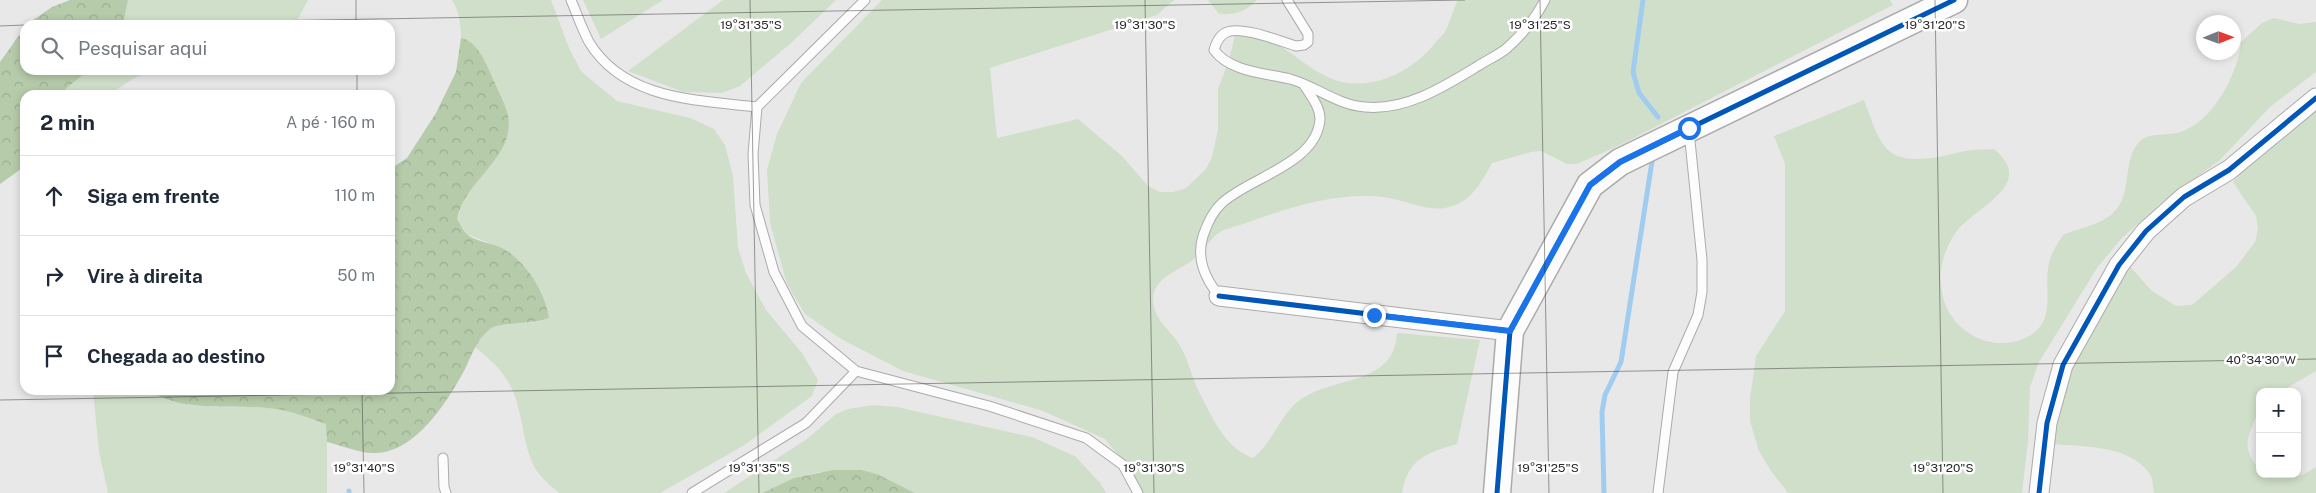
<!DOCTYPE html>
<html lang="pt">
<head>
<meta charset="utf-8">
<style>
  :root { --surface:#fff; --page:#f6f6f7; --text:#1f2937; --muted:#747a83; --line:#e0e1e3 }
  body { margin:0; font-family:"Public Sans",sans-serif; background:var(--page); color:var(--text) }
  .controls { position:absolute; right:15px; bottom:15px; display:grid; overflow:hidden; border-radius:10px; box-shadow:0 2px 8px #0003 }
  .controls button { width:45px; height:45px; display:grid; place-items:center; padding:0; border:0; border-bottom:1px solid var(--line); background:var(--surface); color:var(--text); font:25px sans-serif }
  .compass { position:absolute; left:2196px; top:15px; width:45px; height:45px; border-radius:50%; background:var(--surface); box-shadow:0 2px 8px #0003; rotate:89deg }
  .stop { position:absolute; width:15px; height:15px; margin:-11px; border:4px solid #1a73e8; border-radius:50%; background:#fff }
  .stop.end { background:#1a73e8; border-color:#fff; box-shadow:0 1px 5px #0008 }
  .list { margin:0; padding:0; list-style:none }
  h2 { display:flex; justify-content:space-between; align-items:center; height:65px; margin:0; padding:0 20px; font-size:21px }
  h2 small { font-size:16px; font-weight:400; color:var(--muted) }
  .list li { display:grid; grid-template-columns:32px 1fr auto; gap:15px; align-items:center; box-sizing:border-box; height:80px; padding:0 20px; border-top:1px solid var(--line) }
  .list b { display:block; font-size:19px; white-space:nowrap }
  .list em { font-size:16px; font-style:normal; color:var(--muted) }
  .icon { flex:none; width:28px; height:28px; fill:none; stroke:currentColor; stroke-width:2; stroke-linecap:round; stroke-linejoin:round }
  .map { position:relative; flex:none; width:2316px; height:493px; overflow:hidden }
  .search { position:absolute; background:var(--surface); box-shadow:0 2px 8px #0003; left:20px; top:20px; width:375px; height:55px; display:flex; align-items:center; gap:12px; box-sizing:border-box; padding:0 18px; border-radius:15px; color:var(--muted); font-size:19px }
  .panel { position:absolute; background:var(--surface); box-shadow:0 2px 8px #0003; left:20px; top:90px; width:375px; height:305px; border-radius:15px }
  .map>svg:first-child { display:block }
  .grass { fill:#d0dfc9 }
  .forest { fill:url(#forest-crowns) }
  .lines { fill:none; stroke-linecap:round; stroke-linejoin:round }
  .stream { stroke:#a0cdef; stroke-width:5 }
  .lane-casing { stroke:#ababab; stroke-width:11 }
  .street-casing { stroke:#ababab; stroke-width:21 }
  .secondary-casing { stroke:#ababab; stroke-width:29 }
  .lane { stroke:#fcfcfc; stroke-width:9 }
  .street { stroke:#fcfcfc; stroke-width:19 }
  .secondary { stroke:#fcfcfc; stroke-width:26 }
  .cycleway-casing { stroke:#fff; stroke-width:8 }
  .cycleway { stroke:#0057b8; stroke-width:5 }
  .route { stroke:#1a73e8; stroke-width:6 }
  .ticks { fill:none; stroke:#2a292a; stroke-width:1; stroke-opacity:0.45 }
  .ticks-label { font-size:12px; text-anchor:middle; fill:#2a292a; stroke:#fff; stroke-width:5; stroke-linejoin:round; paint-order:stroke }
</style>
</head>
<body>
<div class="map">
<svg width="2316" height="493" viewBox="0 0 2316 493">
  <defs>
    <pattern id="forest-crowns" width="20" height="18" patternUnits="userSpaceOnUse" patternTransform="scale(1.25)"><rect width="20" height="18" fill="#b5cba9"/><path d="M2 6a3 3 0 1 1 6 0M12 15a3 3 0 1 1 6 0" fill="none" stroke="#9cae92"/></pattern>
  </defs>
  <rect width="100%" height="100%" fill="#e9e8e9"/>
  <path class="grass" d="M128 0H308L295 25H123Z
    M452 0H551L569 48 581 71 595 83 617 101 690 118 714 129 725 145 733 176 738 248 746 273 766 310 802 353 818 380 812 396 743 446 660 493H559C551 486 540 477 535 468 520 440 524 403 505 377 497 365 486 356 475 347 479 341 485 332 490 328 500 322 531 326 549 318L547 309 535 282 506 250 467 234 457 219C466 178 515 158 508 115 506 101 495 85 490 73 485 62 473 41 461 38 461 25 459 11 452 0Z
    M583 0H663L601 39Z
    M723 0H836L790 44 740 86 722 93 683 92 628 71Z
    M882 0H1174L1157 15 990 68 997 138 1078 119 1122 156 1148 186 1160 192H1173L1186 188 1206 169 1212 157 1218 130V89L1229 60 1235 35C1276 29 1296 64 1330 78 1367 94 1412 73 1435 43 1438 39 1442 36 1445 32 1450 22 1453 10 1458 0H1890L1893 5 1618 146 1577 164H1567L1541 151 1531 152 1492 163C1481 183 1472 201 1449 207 1427 213 1404 199 1382 197 1336 192 1288 208 1246 223 1237 226 1224 229 1217 234 1209 241 1203 252 1194 259 1177 273 1148 278 1154 307 1157 322 1171 331 1179 344 1188 358 1191 375 1198 390 1212 416 1224 448 1253 458 1272 443 1278 420 1295 404 1328 374 1394 389 1397 333L1480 340 1457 444C1426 453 1408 459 1402 493H1141L1131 472 1105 439 1043 411 903 371 841 339 805 314 787 284 770 223 767 170 777 134 801 83Z
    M1208 0H1257C1245 12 1236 15 1219 14Z
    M2274 18 2299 24 2316 22V72L2270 107 2219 161 2162 202 2122 238 2097 268 2039 362 2030 387 2028 442 2022 493H1788L1771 471 1759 451 1750 421V398L1756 356 1785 311V164L1774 136 1864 100C1869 113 1877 139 1887 149 1905 168 1945 155 1966 151 1975 149 1985 150 1994 149 2038 185 1974 207 1956 232 1929 270 1937 326 1986 341 1997 344 2012 344 2023 339 2061 323 2041 288 2050 259 2053 250 2058 243 2063 235 2079 228 2099 225 2112 214 2134 195 2121 160 2140 141 2149 132 2168 136 2180 132 2213 122 2238 74 2241 42L2262 23Z
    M89 70H153L133 79 108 95H58Z
    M2316 97V371L2280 392H2260C2260 398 2261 406 2259 411 2249 433 2239 449 2260 469V474C2287 474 2289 485 2316 467V493H2154C2153 487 2153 479 2150 474 2128 444 2084 447 2051 444L2062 372 2125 261 2152 291 2176 306 2192 305 2236 267 2255 242 2258 229 2256 216 2233 182 2284 121Z
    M93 390H148C184 413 227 404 268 408 288 409 308 418 327 424V493H108L99 452Z
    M873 405 897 407 1032 437 1075 456 1101 484 1106 493H915L877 474 820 472 794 478 762 493H724L807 439 836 414 848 409Z"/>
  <path class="forest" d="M70 0H128L123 25H26L52 7Z
    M25 27V70H89L58 95H25V166L0 184V62Z
    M461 38C476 41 484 59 490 72 495 85 505 101 508 115 516 158 465 179 457 219 460 223 463 231 468 235 479 243 496 243 507 251 528 265 545 293 549 318 532 325 498 322 490 329 476 340 471 357 464 371 447 402 415 453 375 453 362 454 340 445 327 442L326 424C308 418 288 409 267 408 227 404 184 413 148 390H390V169L407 158 436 113 456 72Z
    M833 470H861L877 474 915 493H762L794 478Z"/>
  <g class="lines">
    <path class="stream" d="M1643 0 1633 72 1639 93 1658 117
      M349 491V493
      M1604 493 1602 412 1605 395 1621 362 1653 155"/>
    <defs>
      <path id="lane" d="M571 0C577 14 582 29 589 42 624 100 697 100 757 107L753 154 755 205 774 272 802 326 856 371 989 406 1086 438 1123 465 1138 493
        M1287 0 1308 34V42L1304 45 1296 46C1280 41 1242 26 1227 32 1219 35 1216 43 1214 50 1230 72 1265 73 1290 79 1316 86 1337 105 1365 107 1406 111 1445 86 1478 66 1487 60 1499 55 1507 48 1522 35 1536 17 1545 0
        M757 107 865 0
        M1219 296C1205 278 1196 259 1203 236 1207 224 1212 212 1222 203 1250 177 1317 164 1320 119 1320 106 1310 95 1304 85
        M443 458 444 487 446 493
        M692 493 806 423 856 371
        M1658 493 1673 372 1698 315 1702 292V260L1689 131"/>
      <path id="street" d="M1219 296 1510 331
        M2039 493 2047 423 2063 365 2119 265 2146 231 2184 197 2229 170 2316 98"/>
      <path id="secondary" d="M1497 493 1510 331 1590 185 1620 162 1954 0"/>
    </defs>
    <use href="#lane" class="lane-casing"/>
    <use href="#street" class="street-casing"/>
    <use href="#secondary" class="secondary-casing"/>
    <use href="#lane" class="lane"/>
    <use href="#street" class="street"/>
    <use href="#secondary" class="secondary"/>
    <defs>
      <path id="cycleway" d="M1219 296 1510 331
        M1497 493 1510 331 1590 185 1620 162 1954 0
        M2039 493 2047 423 2063 365 2119 265 2146 231 2184 197 2229 170 2316 98"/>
    </defs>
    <use href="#cycleway" class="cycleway-casing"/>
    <use href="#cycleway" class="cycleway"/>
  </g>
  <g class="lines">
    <path class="route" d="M1374 315 1510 331 1590 185 1620 162 1689 128"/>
  </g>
  <path class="ticks" d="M356 0V25M750 0 759 493M1145 0 1154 493M1540 0 1549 493M1935 0 1943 493M33 25 1465 0M0 26 25 25M357 70V95M362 390 364 493M0 400 2316 359"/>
  <g class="ticks-label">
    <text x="751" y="29">19°31'35"S</text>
    <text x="1145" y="29">19°31'30"S</text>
    <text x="1540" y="29">19°31'25"S</text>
    <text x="1935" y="29">19°31'20"S</text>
    <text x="2261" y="364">40°34'30"W</text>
    <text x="364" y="472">19°31'40"S</text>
    <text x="759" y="472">19°31'35"S</text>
    <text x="1154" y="472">19°31'30"S</text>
    <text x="1548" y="472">19°31'25"S</text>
    <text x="1943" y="472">19°31'20"S</text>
  </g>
</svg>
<div class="controls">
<button>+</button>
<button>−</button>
</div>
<svg class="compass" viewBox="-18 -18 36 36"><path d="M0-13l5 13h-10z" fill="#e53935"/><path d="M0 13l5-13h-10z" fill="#747a83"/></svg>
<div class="stop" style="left:1689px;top:128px"></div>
<div class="stop end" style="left:1374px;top:315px"></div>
<div class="search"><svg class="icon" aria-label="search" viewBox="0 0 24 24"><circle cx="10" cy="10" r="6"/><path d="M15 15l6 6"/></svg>Pesquisar aqui</div>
<section class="panel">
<h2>2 min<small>A pé · 160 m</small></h2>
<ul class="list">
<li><svg class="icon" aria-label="ahead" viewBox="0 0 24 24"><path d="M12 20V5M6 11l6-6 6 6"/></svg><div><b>Siga em frente</b></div><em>110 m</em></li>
<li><svg class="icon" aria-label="right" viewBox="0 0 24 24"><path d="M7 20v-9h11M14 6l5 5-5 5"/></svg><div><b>Vire à direita</b></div><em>50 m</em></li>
<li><svg class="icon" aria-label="arrive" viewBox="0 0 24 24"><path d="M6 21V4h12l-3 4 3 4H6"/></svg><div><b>Chegada ao destino</b></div></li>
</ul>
</section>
</div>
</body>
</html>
